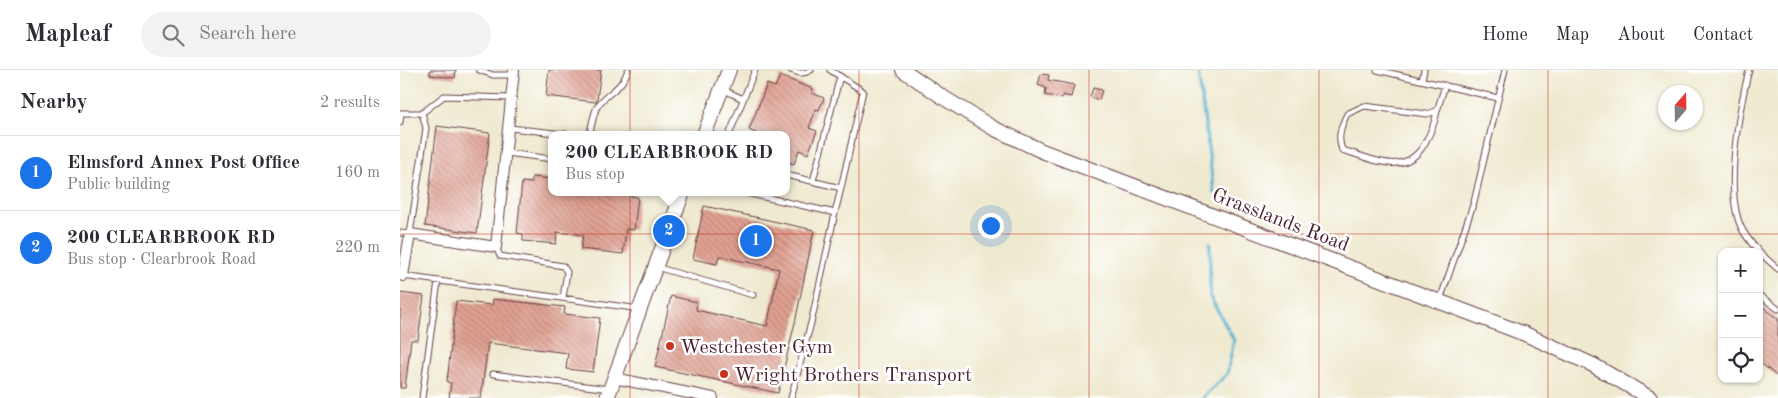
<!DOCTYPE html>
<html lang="en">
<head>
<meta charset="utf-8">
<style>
  :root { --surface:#fff; --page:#f2f2f3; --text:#2b2b33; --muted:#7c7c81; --line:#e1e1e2; --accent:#1a73e8 }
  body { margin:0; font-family:"Old Standard TT",serif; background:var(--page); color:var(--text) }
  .controls { position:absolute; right:15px; bottom:15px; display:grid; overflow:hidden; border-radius:10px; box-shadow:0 1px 4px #0004 }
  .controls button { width:45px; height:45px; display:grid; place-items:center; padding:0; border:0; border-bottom:1px solid var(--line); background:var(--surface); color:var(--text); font:25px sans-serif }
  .compass { position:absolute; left:1258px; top:15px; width:45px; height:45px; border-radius:50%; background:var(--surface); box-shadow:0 1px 4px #0004; rotate:20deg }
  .you { position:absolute; left:590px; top:155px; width:18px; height:18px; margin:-12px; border:4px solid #fff; border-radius:50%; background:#1a73e8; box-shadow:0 0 0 8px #1a73e833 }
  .badge { display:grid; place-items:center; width:32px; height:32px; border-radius:50%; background:var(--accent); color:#fff; font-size:16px; font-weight:700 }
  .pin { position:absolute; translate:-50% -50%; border:2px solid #fff; box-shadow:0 1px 5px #0006 }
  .popup { position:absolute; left:148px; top:61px; width:242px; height:65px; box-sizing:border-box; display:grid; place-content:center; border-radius:10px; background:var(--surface); filter:drop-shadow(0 1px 4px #0005); font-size:16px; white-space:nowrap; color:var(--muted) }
  .popup b { font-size:19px; color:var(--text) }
  .popup::after { content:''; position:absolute; left:50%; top:100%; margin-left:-10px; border:10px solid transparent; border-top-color:var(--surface) }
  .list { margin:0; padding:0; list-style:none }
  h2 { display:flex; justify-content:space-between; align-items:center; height:65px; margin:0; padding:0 20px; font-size:21px }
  h2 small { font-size:16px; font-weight:400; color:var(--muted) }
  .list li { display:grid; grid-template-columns:32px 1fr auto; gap:15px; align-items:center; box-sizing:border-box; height:75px; padding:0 20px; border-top:1px solid var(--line) }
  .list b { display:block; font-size:19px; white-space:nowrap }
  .list p { margin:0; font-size:16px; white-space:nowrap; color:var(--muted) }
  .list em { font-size:16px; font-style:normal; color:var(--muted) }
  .icon { flex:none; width:28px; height:28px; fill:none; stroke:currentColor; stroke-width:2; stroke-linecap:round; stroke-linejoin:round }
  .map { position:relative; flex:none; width:1378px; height:328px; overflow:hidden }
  header { display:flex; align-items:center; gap:30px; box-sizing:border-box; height:70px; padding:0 25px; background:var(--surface); border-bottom:1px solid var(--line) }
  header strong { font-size:24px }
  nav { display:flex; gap:28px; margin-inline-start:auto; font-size:18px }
  .search { width:350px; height:45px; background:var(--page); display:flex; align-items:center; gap:12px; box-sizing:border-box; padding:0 18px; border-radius:28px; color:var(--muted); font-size:19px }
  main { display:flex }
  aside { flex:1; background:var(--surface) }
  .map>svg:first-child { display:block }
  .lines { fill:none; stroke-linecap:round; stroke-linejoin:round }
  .stream { stroke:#51b1d0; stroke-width:3 }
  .building { fill:url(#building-back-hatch) }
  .lane-casing { stroke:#633d44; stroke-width:7 }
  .street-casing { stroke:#633d44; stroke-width:12 }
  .secondary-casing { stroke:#633d44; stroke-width:16 }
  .lane { stroke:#fff; stroke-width:5 }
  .street { stroke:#fff; stroke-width:10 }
  .secondary { stroke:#fff; stroke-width:14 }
  .grid { fill:none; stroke:#c8321e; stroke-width:1; stroke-opacity:0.55 }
  .poi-dot { fill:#c8321e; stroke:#fff; stroke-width:2 }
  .labels { text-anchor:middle; stroke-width:5; stroke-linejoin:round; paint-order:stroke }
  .street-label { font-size:20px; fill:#4a1f2b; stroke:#fff }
  .poi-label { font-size:20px; fill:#4a1f2b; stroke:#fff; text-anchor:start }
</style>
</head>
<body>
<header>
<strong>Mapleaf</strong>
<div class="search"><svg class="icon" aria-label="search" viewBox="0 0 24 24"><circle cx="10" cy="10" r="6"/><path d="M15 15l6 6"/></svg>Search here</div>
<nav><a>Home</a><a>Map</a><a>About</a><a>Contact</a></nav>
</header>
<main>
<aside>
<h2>Nearby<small>2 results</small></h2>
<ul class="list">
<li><span class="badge">1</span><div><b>Elmsford Annex Post Office</b><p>Public building</p></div><em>160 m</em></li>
<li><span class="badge">2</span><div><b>200 CLEARBROOK RD</b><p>Bus stop · Clearbrook Road</p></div><em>220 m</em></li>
</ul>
</aside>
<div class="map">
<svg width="1378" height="328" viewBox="0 0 1378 328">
  <defs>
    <pattern id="building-back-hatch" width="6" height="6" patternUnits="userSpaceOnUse" patternTransform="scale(1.25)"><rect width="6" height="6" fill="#e0a192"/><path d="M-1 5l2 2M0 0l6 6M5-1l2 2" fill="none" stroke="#b88377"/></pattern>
  </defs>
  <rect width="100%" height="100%" fill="#fff"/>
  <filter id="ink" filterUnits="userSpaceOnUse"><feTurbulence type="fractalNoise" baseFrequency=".02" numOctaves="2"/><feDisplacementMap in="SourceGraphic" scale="10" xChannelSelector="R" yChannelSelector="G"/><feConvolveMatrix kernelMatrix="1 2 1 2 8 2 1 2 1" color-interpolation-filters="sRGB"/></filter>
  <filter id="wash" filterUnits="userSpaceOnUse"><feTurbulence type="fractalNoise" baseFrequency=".0096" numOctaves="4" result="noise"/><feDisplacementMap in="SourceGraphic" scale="20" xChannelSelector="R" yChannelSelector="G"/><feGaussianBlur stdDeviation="1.12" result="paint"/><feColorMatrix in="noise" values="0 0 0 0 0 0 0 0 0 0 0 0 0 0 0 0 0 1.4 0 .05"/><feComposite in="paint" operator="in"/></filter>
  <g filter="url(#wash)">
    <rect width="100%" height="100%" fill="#efe9cf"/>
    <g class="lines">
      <path class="stream" d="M798 0 814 123
        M802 328 827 304 834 270 810 227V173"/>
    </g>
    <g id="blocks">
      <path class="building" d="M30 0H56L55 8 30 5Z
        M149 0H201L197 29 196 32 146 26Z
        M641 4 649 5 648 10 674 15 671 27 662 25V28L645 25 646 18 638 15Z
        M380 6 413 19 412 23 424 28 419 40 416 39 409 58 417 61 408 84 399 80 394 94 386 91V65H355L356 63 349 60 367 14 375 17Z
        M693 18 702 20 699 30 690 27Z
        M37 56 90 63 77 163 25 156Z
        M132 107 152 109V122H231L230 126 238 127 234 160 226 159 223 184 181 179 183 165 157 162 156 174 123 171V164L117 163 122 112 132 113Z
        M304 136 414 160 396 248 378 323 255 297 271 226 297 232 296 240 367 256 379 199 319 186 317 194 293 189Z
        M0 223 24 226 18 270H11L5 318H0Z
        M93 229 165 237 164 244 200 248 193 302 166 299 168 283 88 273 81 328H49L51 313 47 312 56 231 92 235Z
        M1359 234 1378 249V307L1359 292Z"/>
    </g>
  </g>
  <g filter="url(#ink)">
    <use href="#blocks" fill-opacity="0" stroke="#633d44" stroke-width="1"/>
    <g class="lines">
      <defs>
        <path id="lane" d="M79 0 93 5H114
          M391 0C398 3 403 5 411 0
          M430 0 463 21 441 118
          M977 0 1098 28
          M1349 0C1339 40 1324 119 1341 157 1345 166 1352 174 1359 182
          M1022 10 1024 0
          M322 19 343 29
          M1037 41C1035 53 1031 62 1025 73 1005 109 972 88 942 80 937 67 941 56 947 44L964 36 1027 44 1037 41 1045 15
          M0 43H22L44 26 111 28
          M0 52 1 44
          M110 58 173 65
          M189 65C192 56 193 45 197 37 205 23 221 21 228 0
          M329 65 355 0
          M107 83 152 89
          M413 111 440 6
          M342 122 435 143 441 118 386 105
          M0 163 10 164 26 58 22 43
          M96 177 100 186 163 196 167 202 163 228
          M1359 182 1378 199
          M256 197 353 225
          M3 206 240 239
          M1359 225 1378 239
          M1040 230 1074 132 1105 0
          M93 304 209 319
          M22 328 38 211
          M391 328 412 249 435 143"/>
        <path id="street" d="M3 206 10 164 96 177 114 0
          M214 308 313 328"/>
        <path id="secondary" d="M503 0 544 28 593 58 642 81 1125 264 1193 295 1250 328
          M304 65 329 0
          M207 328 283 122"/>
      </defs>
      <use href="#lane" class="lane-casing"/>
      <use href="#street" class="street-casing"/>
      <use href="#secondary" class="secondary-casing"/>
      <use href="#lane" class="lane"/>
      <use href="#street" class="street"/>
      <use href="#secondary" class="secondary"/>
    </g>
  </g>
  <path class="grid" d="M230 0V328M459 0V328M689 0V328M919 0V328M1148 0V328M0 164H1378"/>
  <g class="poi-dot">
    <circle cx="270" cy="276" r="5"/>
    <circle cx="324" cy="304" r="5"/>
  </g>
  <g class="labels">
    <g class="street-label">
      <text transform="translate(881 149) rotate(21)" y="7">Grasslands Road</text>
    </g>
    <g class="poi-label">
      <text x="280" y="283">Westchester Gym</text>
      <text x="334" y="311">Wright Brothers Transport</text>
    </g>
  </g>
</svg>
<div class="controls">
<button>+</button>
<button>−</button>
<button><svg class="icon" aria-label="locate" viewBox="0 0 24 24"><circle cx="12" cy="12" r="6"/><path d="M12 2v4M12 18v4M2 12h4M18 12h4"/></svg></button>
</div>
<svg class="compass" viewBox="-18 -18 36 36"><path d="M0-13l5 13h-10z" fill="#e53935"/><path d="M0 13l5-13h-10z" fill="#7c7c81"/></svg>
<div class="you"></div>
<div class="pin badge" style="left:356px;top:171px">1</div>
<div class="pin badge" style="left:269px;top:161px">2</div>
<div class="popup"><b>200 CLEARBROOK RD</b>Bus stop</div>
</div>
</main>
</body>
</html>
